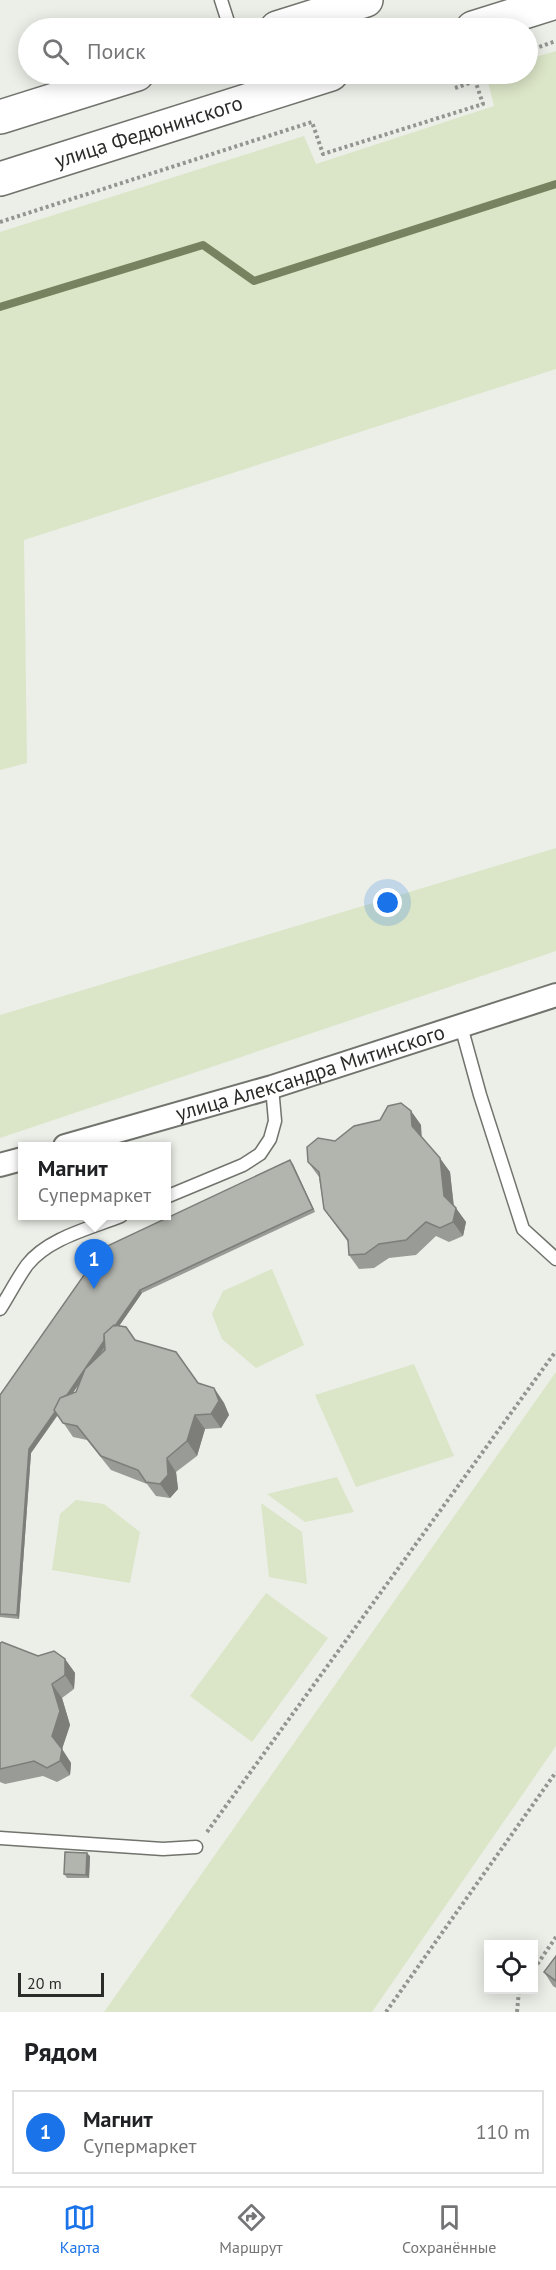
<!DOCTYPE html>
<html lang="ru">
<head>
<meta charset="utf-8">
<style>
  :root { --surface:#fff; --page:#f2f2f2; --text:#202124; --muted:#757577; --line:#e0e0e0; --accent:#1a73e8 }
  body { margin:0; font-family:"PT Sans",sans-serif; background:var(--page); color:var(--text) }
  .controls { position:absolute; right:18px; bottom:18px; display:grid; overflow:hidden; border-radius:0px; box-shadow:0 3px 15px #0003 }
  .controls button { width:54px; height:54px; display:grid; place-items:center; padding:0; border:0; border-bottom:2px solid var(--line); background:var(--surface); color:var(--text); font:30px sans-serif }
  .scale { position:absolute; left:18px; bottom:15px; width:86px; box-sizing:border-box; padding-left:6px; border:3px solid #2b2c2a; border-top:0; font-size:16px; line-height:21px; white-space:nowrap; color:#2b2c2a; -webkit-text-stroke:4px #ecefe8; paint-order:stroke }
  .you { position:absolute; left:388px; top:903px; width:21px; height:21px; margin:-15px; border:4px solid #fff; border-radius:50%; background:#1a73e8; box-shadow:0 0 0 9px #1a73e833 }
  .badge { display:grid; place-items:center; width:39px; height:39px; border-radius:50%; background:var(--accent); color:#fff; font-size:20px; font-weight:700 }
  .pin { position:absolute; translate:-50% -50px; filter:drop-shadow(0 2px 3px #0008) }
  .pin::after { content:''; position:absolute; top:32px; width:21px; height:18px; background:inherit; clip-path:polygon(0 0,100% 0,50% 100%) }
  .popup { position:absolute; left:18px; top:1142px; width:153px; height:78px; box-sizing:border-box; display:grid; place-content:center; border-radius:0px; background:var(--surface); filter:drop-shadow(0 2px 4px #0005); font-size:20px; white-space:nowrap; color:var(--muted) }
  .popup b { font-size:22px; color:var(--text) }
  .popup::after { content:''; position:absolute; left:50%; top:100%; margin-left:-12px; border:12px solid transparent; border-top-color:var(--surface) }
  .list { margin:0; padding:0; list-style:none }
  h2 { display:flex; justify-content:space-between; align-items:center; height:78px; margin:0; padding:0 24px; font-size:26px }
  h2 small { font-size:20px; font-weight:400; color:var(--muted) }
  .list li { display:grid; grid-template-columns:39px 1fr auto; gap:18px; align-items:center; box-sizing:border-box; height:84px; margin:0 12px 12px; padding:0 12px; border:2px solid var(--line); border-radius:0px }
  .list b { display:block; font-size:22px; white-space:nowrap }
  .list p { margin:0; font-size:20px; white-space:nowrap; color:var(--muted) }
  .list em { font-size:20px; font-style:normal; color:var(--muted) }
  .icon { flex:none; width:33px; height:33px; fill:none; stroke:currentColor; stroke-width:2; stroke-linecap:round; stroke-linejoin:round }
  .map { position:relative; flex:none; width:556px; height:2012px; overflow:hidden }
  .search { position:absolute; background:var(--surface); box-shadow:0 3px 15px #0003; left:18px; right:18px; top:18px; height:66px; display:flex; align-items:center; gap:15px; box-sizing:border-box; padding:0 21px; border-radius:33px; color:var(--muted); font-size:22px }
  .sheet { height:174px; background:var(--surface) }
  nav { display:flex; justify-content:space-around; align-items:center; box-sizing:border-box; height:84px; border-top:2px solid var(--line); background:var(--surface); font-size:16px; color:var(--muted) }
  nav a { display:grid; justify-items:center; gap:3px }
  nav .on { color:var(--accent) }
  .map>svg:first-child { display:block }
  .green { fill:#dbe5c7 }
  .lines { fill:none; stroke-linecap:round; stroke-linejoin:round }
  .stream { stroke:#778260; stroke-width:8 }
  .lane-casing { stroke:#71736d; stroke-width:15 }
  .street-casing { stroke:#71736d; stroke-width:26 }
  .highway-casing { stroke:#71736d; stroke-width:36 }
  .path { stroke:#939591; stroke-width:4; stroke-dasharray:3 3; stroke-linecap:butt }
  .lane { stroke:#fff; stroke-width:12 }
  .street { stroke:#fff; stroke-width:22 }
  .highway { stroke:#fff; stroke-width:33 }
  .wall { fill:#999b96; fill-rule:evenodd }
  .shaded-wall { fill:#7d7e7a }
  .building { fill:#b2b4ae; stroke:#7d7e7a; stroke-width:1.5 }
  .labels { text-anchor:middle; stroke-width:4.5; stroke-linejoin:round; paint-order:stroke }
  .street-label { font-size:21px; fill:#2b2c2a; stroke:#ecefe8 }
</style>
</head>
<body>
<div class="map">
<svg width="556" height="2012" viewBox="0 0 556 2012">
  <rect width="100%" height="100%" fill="#ecefe8"/>
  <path class="green" d="M556 51V369L24 540 27 763 0 770V232L304 136 316 164 494 106 486 74H528V59Z
    M556 848V951L0 1138V1015Z
    M272 1269 304 1345 256 1368 222 1339 212 1314 223 1291Z
    M414 1364 454 1456 356 1487 315 1395Z
    M556 1372V1746L372 2012H104Z
    M337 1477 354 1512 305 1522 267 1494Z
    M76 1500 104 1504 140 1532 130 1583 52 1570 60 1514Z
    M261 1503 302 1532 307 1584 269 1577Z
    M266 1593 328 1638 252 1742 190 1696Z"/>
  <g class="lines">
    <path class="stream" d="M0 307 203 245 254 281 556 184"/>
    <defs>
      <path id="lane" d="M221 0 230 28
        M461 1026 480 1095 523 1229 556 1259
        M166 1197 243 1165 260 1154 270 1139 275 1121 272 1087
        M0 1309C9 1295 17 1279 27 1265 48 1238 91 1228 121 1216
        M0 1838 163 1849 196 1847"/>
      <g id="street">
        <path id="s1" d="M65 1146 272 1087 556 995"/>
        <path d="M0 1165 22 1159"/>
      </g>
      <g id="highway">
        <path d="M277 28 366 0"/>
        <path d="M473 28 556 2"/>
        <path d="M0 117 137 74"/>
        <path id="s2" d="M0 179 331 74"/>
      </g>
    </defs>
    <use href="#lane" class="lane-casing"/>
    <use href="#street" class="street-casing"/>
    <use href="#highway" class="highway-casing"/>
    <path class="path" d="M528 51 556 41
      M455 88 475 81
      M0 222 312 122 323 154 483 104 473 74
      M207 1832 556 1351
      M534 1969 556 1937
      M386 2012 556 1772
      M517 2012 519 1990"/>
    <use href="#lane" class="lane"/>
    <use href="#street" class="street"/>
    <use href="#highway" class="highway"/>
  </g>
  <path class="wall" d="M411 1111 421 1125V1137L450 1172 454 1206 466 1222 463 1236 449 1242 436 1236 416 1255 389 1258 374 1268 359 1269 349 1255 348 1242 324 1209 319 1177 308 1162 335 1141Z
    M290 1160 315 1212 142 1293 119 1326 135 1340 198 1383 214 1388 224 1403 229 1415 221 1428 205 1429 197 1456 176 1472 178 1489 170 1498 156 1496 147 1484 111 1470 87 1440 73 1437 58 1415 31 1453 19 1619 0 1617V1395ZM79 1384 76 1392 73 1393Z
    M0 1643 38 1656 65 1659 75 1673 74 1689 62 1698 70 1725 62 1749 71 1763 70 1775 57 1782 43 1776 5 1784 0 1782Z
    M90 1856 89 1878H67L64 1874Z
    M556 1956V1988L553 1986 544 1972Z"/>
  <path class="shaded-wall" d="M411 1111 421 1125 422 1140 412 1126Z
    M440 1158 450 1172 454 1210 444 1196Z
    M290 1160 293 1164 315 1212 313 1209Z
    M456 1208 466 1222 463 1236 453 1222Z
    M140 1290 142 1293 31 1453 19 1619 17 1615 29 1449Z
    M214 1388 224 1403 229 1415 221 1428 211 1414Z
    M195 1415 205 1429 197 1456 187 1441Z
    M167 1458 176 1472 178 1489 170 1498 160 1484Z
    M65 1659 75 1673 74 1689 65 1675Z
    M52 1684 62 1698 70 1725 62 1749 71 1763 70 1775 60 1761 52 1736Z
    M87 1853 90 1856 89 1878 86 1875Z"/>
  <path class="building" d="M401 1103 411 1111 412 1126 440 1158 444 1196 456 1208 453 1222 440 1228 426 1222 406 1240 379 1244 365 1254 349 1255 348 1240 324 1209 319 1172 308 1162 307 1147 318 1138 335 1141 354 1126 380 1120 388 1106Z
    M290 1160 313 1209 140 1290 115 1326 114 1325 104 1334V1341L67 1395 60 1398 54 1410 55 1412 29 1449 17 1615 0 1614V1395L103 1248Z
    M114 1325 126 1327 135 1340 176 1352 198 1383 214 1388 219 1401 211 1414 195 1415 187 1441 167 1458 168 1475 160 1484 146 1482 138 1470 101 1456 77 1426 63 1423 54 1410 60 1398 76 1392 85 1369 105 1350 104 1334Z
    M2 1642 38 1656 54 1651 65 1659V1675L52 1684 60 1711 52 1736 62 1749 60 1761 47 1768 34 1761 0 1769V1643Z
    M65 1852 87 1853 86 1875 64 1874Z
    M556 1956V1981L544 1972Z"/>
  <g class="labels">
    <g class="street-label">
      <text dy="7" stroke="none"><textPath href="#s2" startOffset="156">улица Федюнинского</textPath></text>
      <text dy="7" stroke="none"><textPath href="#s1" startOffset="256">улица Александра Митинского</textPath></text>
    </g>
  </g>
</svg>
<div class="controls">
<button><svg class="icon" aria-label="locate" viewBox="0 0 24 24"><circle cx="12" cy="12" r="6"/><path d="M12 2v4M12 18v4M2 12h4M18 12h4"/></svg></button>
</div>
<div class="scale">20 m</div>
<div class="you"></div>
<div class="pin badge" style="left:94px;top:1289px">1</div>
<div class="popup"><b>Магнит</b>Супермаркет</div>
<div class="search"><svg class="icon" aria-label="search" viewBox="0 0 24 24"><circle cx="10" cy="10" r="6"/><path d="M15 15l6 6"/></svg>Поиск</div>
</div>
<section class="sheet">
<h2>Рядом<small></small></h2>
<ul class="list">
<li><span class="badge">1</span><div><b>Магнит</b><p>Супермаркет</p></div><em>110 m</em></li>
</ul>
</section>
<nav>
<a class="on"><svg class="icon" aria-label="map" viewBox="0 0 24 24"><path d="M3 6l6-2 6 2 6-2v14l-6 2-6-2-6 2zM9 4v14M15 6v14"/></svg>Карта</a>
<a><svg class="icon" aria-label="directions" viewBox="0 0 24 24"><path d="M12 3l9 9-9 9-9-9zM9 14v-3h6M13 9l2 2-2 2"/></svg>Маршрут</a>
<a><svg class="icon" aria-label="saved" viewBox="0 0 24 24"><path d="M7 4h10v16l-5-4-5 4z"/></svg>Сохранённые</a>
</nav>
</body>
</html>
